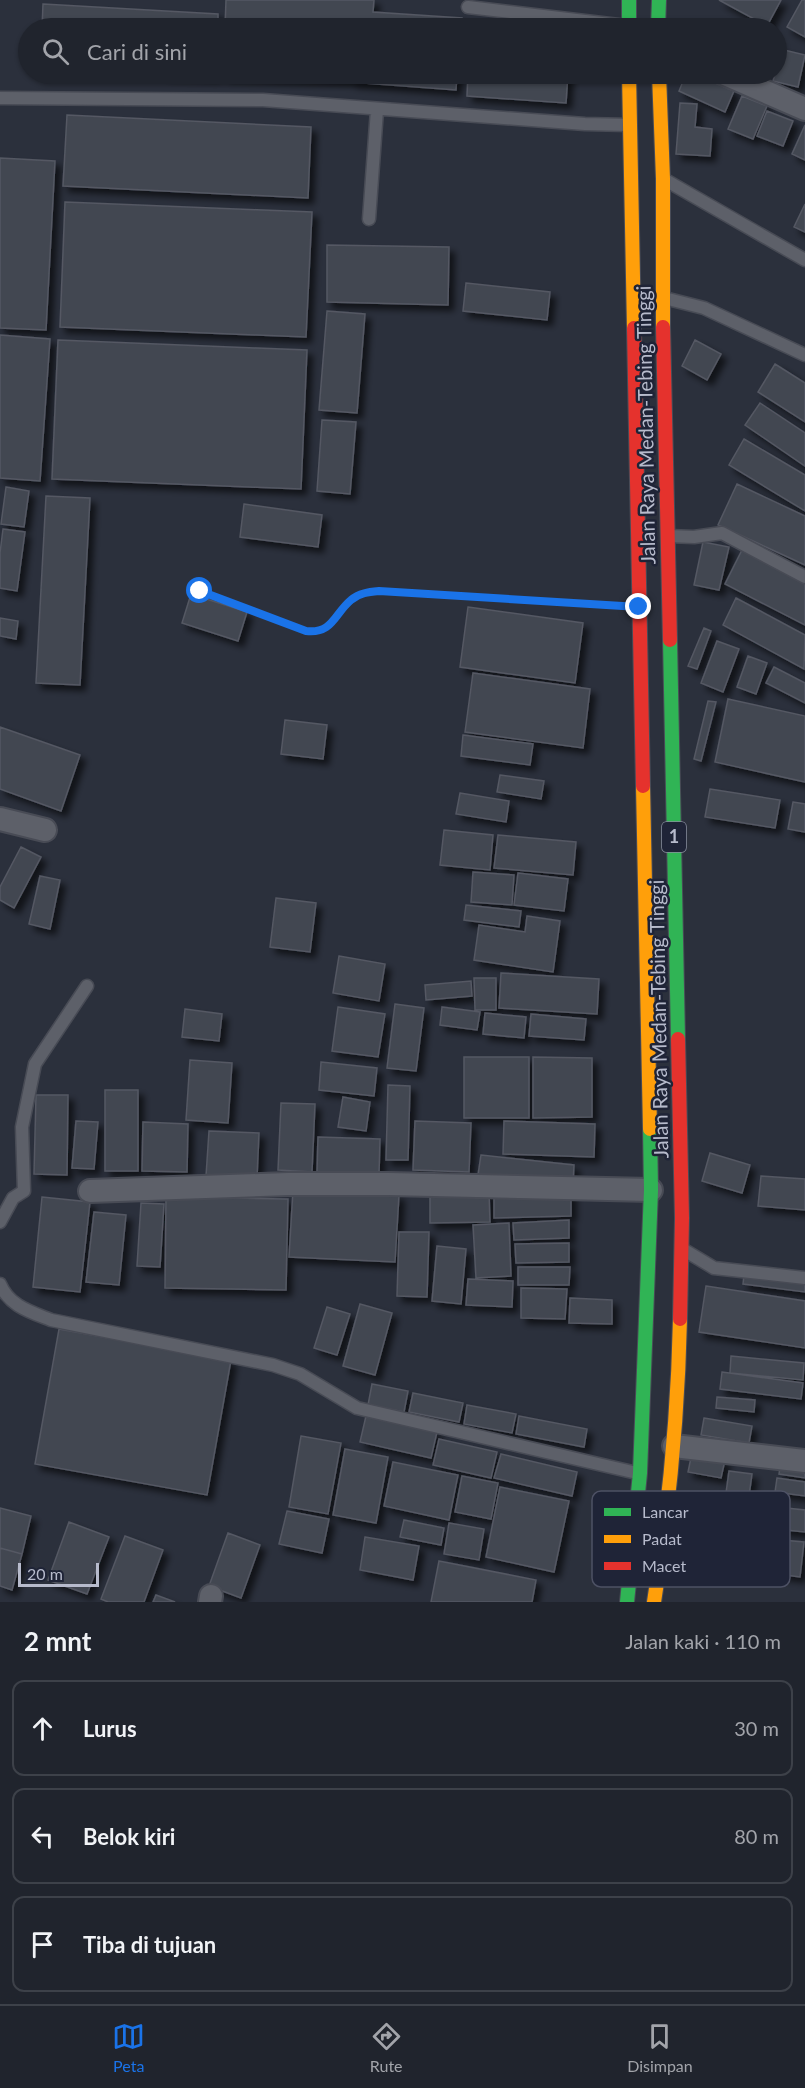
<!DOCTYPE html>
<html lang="id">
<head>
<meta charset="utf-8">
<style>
  :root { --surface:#20242d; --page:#282c35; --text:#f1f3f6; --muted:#a2a4aa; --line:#3d4149; --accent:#1a73e8 }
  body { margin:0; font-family:Lato,sans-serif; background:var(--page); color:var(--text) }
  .scale { position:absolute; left:18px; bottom:15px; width:81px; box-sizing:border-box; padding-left:6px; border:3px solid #b7bbcc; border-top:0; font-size:16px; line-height:21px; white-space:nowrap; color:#b7bbcc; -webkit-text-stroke:4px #1f2437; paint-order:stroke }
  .stop { position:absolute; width:18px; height:18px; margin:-14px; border:4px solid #1a73e8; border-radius:50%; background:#fff }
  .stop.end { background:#1a73e8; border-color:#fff; box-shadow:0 2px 6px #0008 }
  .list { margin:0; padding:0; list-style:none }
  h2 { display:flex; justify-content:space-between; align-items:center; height:78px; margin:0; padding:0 24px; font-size:26px }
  h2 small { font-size:20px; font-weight:400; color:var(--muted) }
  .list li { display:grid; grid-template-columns:39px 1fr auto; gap:18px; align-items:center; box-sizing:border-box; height:96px; margin:0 12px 12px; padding:0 12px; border:2px solid var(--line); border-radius:12px }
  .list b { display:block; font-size:22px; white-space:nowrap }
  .list em { font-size:20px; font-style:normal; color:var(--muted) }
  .icon { flex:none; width:33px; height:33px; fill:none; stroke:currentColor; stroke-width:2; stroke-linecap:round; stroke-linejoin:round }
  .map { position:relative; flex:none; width:805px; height:1602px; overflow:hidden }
  .search { position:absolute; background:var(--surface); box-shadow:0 2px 4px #0004; left:18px; right:18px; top:18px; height:66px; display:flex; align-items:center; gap:15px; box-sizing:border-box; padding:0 21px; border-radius:33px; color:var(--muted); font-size:22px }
  .sheet { height:402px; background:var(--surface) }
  nav { display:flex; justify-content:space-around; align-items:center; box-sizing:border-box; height:84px; border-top:2px solid var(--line); background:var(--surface); font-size:16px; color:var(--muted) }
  nav a { display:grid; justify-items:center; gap:3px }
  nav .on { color:var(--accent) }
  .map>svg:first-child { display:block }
  .building { fill:#434751; stroke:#545863; stroke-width:1.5; filter:url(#shadow) }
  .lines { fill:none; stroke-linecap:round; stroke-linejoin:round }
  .lane-casing { stroke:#484b55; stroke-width:15 }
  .street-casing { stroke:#484b55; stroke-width:26 }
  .fast-casing { stroke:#494c57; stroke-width:16 }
  .slow-casing { stroke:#494c57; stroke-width:16 }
  .jam-casing { stroke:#494c57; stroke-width:16 }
  .path { stroke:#5a5e66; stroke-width:4; stroke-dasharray:4.5 4.5; stroke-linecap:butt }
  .lane { stroke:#5d6069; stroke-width:12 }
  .street { stroke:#5d6069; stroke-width:22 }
  .fast { stroke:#30b455; stroke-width:14 }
  .slow { stroke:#ff9f0a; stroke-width:14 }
  .jam { stroke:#e5322d; stroke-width:14 }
  .route { stroke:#1a73e8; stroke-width:8 }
  .labels { text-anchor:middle; stroke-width:5; stroke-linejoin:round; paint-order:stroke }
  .shield { fill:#1f2437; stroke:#898e9f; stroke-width:1.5 }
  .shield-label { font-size:18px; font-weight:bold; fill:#b7bbcc }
  .street-label { font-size:20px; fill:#b7bbcc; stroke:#1f2437 }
  .key { fill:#1f2437; stroke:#4d5164; stroke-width:1.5 }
  .key-label { font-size:16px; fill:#b7bbcc }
</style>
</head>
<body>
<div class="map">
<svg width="805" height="1602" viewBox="0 0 805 1602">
  <defs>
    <filter id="shadow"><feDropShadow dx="5.5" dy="5.5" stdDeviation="3" flood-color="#0009"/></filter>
  </defs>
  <rect width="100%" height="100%" fill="#2b303c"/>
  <path class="building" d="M226 0H374L373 12 462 18 461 28H225Z
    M719 0H781L767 26Z
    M802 0H805V37L787 27Z
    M43 4 218 14V28H42Z
    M780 49 805 55 798 87 773 81 775 74H776Z
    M163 74H215V76Z
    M223 74H457L456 90 351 82V80L223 76Z
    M468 74H568L566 103 467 96Z
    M686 74H695L734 91 725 112 679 91Z
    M742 96 767 106 753 139 728 129Z
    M680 103 697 104 695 127 712 129 710 156 676 154Z
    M767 111 793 121 783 146 757 136Z
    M67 115 311 127 308 198 63 186Z
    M805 125V160L792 154Z
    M0 158 55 161 46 330 0 328Z
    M65 202 312 212 306 337 60 327Z
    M805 204V232L794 227Z
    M327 245 449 247 448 305 327 302Z
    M466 283 550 292 547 320 463 311Z
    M327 311 365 314 357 413 319 410Z
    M0 335 50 339 40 481 0 478Z
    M58 340 307 350 301 489 52 479Z
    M695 340 721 354 707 380 682 366Z
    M775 364 805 383V422L758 392Z
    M760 403 805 433V466L745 425Z
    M322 420 356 422 350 494 317 491Z
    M744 439 805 475V511L729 465Z
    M737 484 805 516V565L718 525Z
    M6 487 29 491 24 527 1 524Z
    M46 496 90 498 80 685 36 683Z
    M244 504 322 515 318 547 240 537Z
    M3 529 25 532 17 591 0 588V553Z
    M703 542 729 547 719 590 694 585Z
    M743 548 805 581V625L725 584Z
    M191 594 247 612 238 641 182 623Z
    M736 598 805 635 804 669 723 625Z
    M468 607 583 623 575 683 460 667Z
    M0 618 18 621 16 639 0 636Z
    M704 628 711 631 697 669 688 666Z
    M717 641 739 649 723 692 701 683Z
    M748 656 767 663 756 694 737 687Z
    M774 667 805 683V703L766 683Z
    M473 673 590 689 583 748 465 732Z
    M728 699 805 716V782L715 762Z
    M708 701 716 702 701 761 694 759Z
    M285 720 327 725 323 759 281 754Z
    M0 727 80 755 61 811 0 789Z
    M463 735 533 744 530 765 461 756Z
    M500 775 544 781 541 799 497 792Z
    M710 789 780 800 775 828 705 817Z
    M460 793 509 801 506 822 456 814Z
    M793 802 805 804V832L788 829Z
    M444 830 493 835 490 870 440 865Z
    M498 835 576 842 573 875 494 868Z
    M21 847 41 857 14 908 0 900V887Z
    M473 872 514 875 512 905 471 902Z
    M518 873 568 879 564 911 514 905Z
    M40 876 60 880 50 929 29 924Z
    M276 898 316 903 310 952 270 947Z
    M466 905 521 911 519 927 464 920Z
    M527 916 560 921 553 972 474 960 479 925 525 932Z
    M339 956 385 964 379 1001 333 993Z
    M501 973 599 979 597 1014 499 1008Z
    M474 978H496V1010H475Z
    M471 981 472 996 426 1000 425 985Z
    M395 1004 424 1008 416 1071 387 1068Z
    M338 1007 385 1014 378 1057 332 1051Z
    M442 1007 480 1012 477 1030 440 1025Z
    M185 1009 222 1014 219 1041 182 1037Z
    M485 1013 526 1017 524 1038 483 1034Z
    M531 1014 586 1019 584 1040 529 1036Z
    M464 1057H529V1118H464Z
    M533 1057 592 1058V1117L533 1118Z
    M190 1060 232 1063 228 1123 186 1120Z
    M321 1062 377 1068 374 1096 319 1090Z
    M388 1085 410 1086 408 1160H386Z
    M105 1090H138V1171H105Z
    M36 1095H68L67 1175 34 1174Z
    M343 1097 370 1102 366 1131 338 1127Z
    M281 1103 315 1104 312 1172 278 1170Z
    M76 1121 98 1122 94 1169 72 1168Z
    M415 1121 471 1123 469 1172 413 1170Z
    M504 1121 595 1124 594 1157 503 1154Z
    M143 1122 188 1124 187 1172 142 1171Z
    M209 1131 259 1133 257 1178 206 1176Z
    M318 1137 380 1139 379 1174 317 1172Z
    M710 1153 750 1165 742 1193 702 1181Z
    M481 1155 574 1165 573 1185 478 1175Z
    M761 1176 805 1179V1210L758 1206Z
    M293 1190 399 1195 395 1262 289 1257Z
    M571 1191V1216L494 1218V1192Z
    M489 1192 490 1222 430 1223V1193Z
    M42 1197 90 1202 80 1292 33 1287Z
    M166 1197 288 1199 286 1290 165 1288Z
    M141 1203 164 1204 160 1267 137 1266Z
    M94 1212 126 1215 119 1285 86 1282Z
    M569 1220V1238L514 1240 513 1223Z
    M509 1223 511 1276 476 1278 473 1225Z
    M399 1232H429L427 1297 397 1296Z
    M569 1243V1262L516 1263 515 1244Z
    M437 1246 466 1249 461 1304 432 1301Z
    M518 1267H570L569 1285H518Z
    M744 1275 805 1283V1292L743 1284Z
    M468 1279 513 1281 512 1307 466 1305Z
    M706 1286 805 1301V1348L699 1332Z
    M521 1288 567 1289 565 1319 521 1318Z
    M570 1298 612 1300V1324L569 1323Z
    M360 1304 392 1313 375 1375 343 1366Z
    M327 1307 350 1314 337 1355 314 1348Z
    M59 1329 231 1360 207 1495 35 1464Z
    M731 1356 804 1363 803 1380 730 1373Z
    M722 1372 803 1383 801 1399 720 1389Z
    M372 1384 408 1391 404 1412 368 1405Z
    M413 1393 463 1403 459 1422 409 1412Z
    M717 1397 755 1400 754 1412 716 1408Z
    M467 1405 516 1414 512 1433 464 1424Z
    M366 1416 437 1432 431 1458 360 1442Z
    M519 1416 587 1429 584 1447 516 1434Z
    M704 1418 752 1426 749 1443 701 1435Z
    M301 1436 341 1443 328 1514 289 1507Z
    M439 1439 497 1452 491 1478 433 1465Z
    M345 1449 388 1457 376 1523 333 1515Z
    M692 1453 725 1460 721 1478 688 1472Z
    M501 1454 577 1472 572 1496 494 1478Z
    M781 1461 805 1465V1478L779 1474Z
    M393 1462 458 1475 449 1520 384 1506Z
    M729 1471 752 1474 739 1569 716 1566Z
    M462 1476 498 1483 491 1519 455 1512Z
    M777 1478 805 1482V1496L775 1492Z
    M500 1487 569 1501 554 1572 486 1557Z
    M757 1505 805 1510V1532L755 1527Z
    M0 1508 31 1516 22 1554 0 1548Z
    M287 1511 329 1519 322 1553 279 1544Z
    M404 1520 444 1528 441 1545 400 1537Z
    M69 1522 109 1537 87 1594 48 1580Z
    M449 1523 484 1529 479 1560 444 1554Z
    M228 1533 260 1545 241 1598 209 1586Z
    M125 1536 163 1550 144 1602H108L101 1599Z
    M365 1537 419 1546 413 1580 360 1570Z
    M782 1540 804 1542 800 1577 778 1574Z
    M0 1548 22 1554 12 1590 0 1586Z
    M439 1561 536 1580 532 1602H431Z
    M156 1595 175 1602H153Z"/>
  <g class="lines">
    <defs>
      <path id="lane" d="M468 7 627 26
        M0 98 263 100 585 124 629 125
        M667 181 805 260
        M369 219 377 110
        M664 298 704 308 805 355
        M668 536 694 537 722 533 805 577
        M0 1222 13 1198 24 1191 22 1127 35 1064 87 986
        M684 1250 714 1268 805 1278
        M0 1284C9 1306 31 1312 51 1320L273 1365 300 1374 357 1408 637 1473"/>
      <path id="street" d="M725 74 805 109
        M0 819 45 830
        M90 1191 288 1184H389L651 1190
        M674 1446 805 1461
        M210 1602 211 1596"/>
      <path id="fast" d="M629 0V28
        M658 28 659 0
        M670 640 678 1039
        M627 1602 640 1473 651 1190 650 1129"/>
      <path id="slow" d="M629 74 634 328
        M659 74 663 179V327
        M643 786 650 1129
        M654 1602C669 1508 678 1415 680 1319"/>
      <path id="jam" d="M663 327 670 640
        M634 328 643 786
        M678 1039 682 1218 680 1319"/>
    </defs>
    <use href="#lane" class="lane-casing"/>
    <use href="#street" class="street-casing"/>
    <use href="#fast" class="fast-casing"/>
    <use href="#slow" class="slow-casing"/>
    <use href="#jam" class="jam-casing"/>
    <path class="path" d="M200 591 306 631C333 634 335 614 351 600 359 593 369 592 379 591L611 605"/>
    <use href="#lane" class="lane"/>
    <use href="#street" class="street"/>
    <use href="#fast" class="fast"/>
    <use href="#slow" class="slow"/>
    <use href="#jam" class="jam"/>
  </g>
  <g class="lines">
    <path class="route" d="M200 591 306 631C333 634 334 614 351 600 359 593 369 592 379 591L639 607"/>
  </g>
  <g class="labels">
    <rect class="shield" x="662" y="822" width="24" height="30" rx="4.5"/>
    <g class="shield-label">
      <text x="674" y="843">1</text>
    </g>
    <g class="street-label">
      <text transform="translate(646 425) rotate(-91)" y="7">Jalan Raya Medan-Tebing Tinggi</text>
      <text transform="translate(659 1019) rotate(-91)" y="7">Jalan Raya Medan-Tebing Tinggi</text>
    </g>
  </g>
  <rect x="592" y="1491" width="198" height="96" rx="9" class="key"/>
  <rect x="604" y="1508" width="27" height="8" fill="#30b455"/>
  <rect x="604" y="1535" width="27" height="8" fill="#ff9f0a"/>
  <rect x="604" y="1562" width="27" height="8" fill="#e5322d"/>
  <g class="key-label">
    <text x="642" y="1518">Lancar</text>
    <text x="642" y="1545">Padat</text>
    <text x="642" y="1572">Macet</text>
  </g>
</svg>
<div class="scale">20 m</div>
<div class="stop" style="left:200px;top:591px"></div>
<div class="stop end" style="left:639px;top:607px"></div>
<div class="search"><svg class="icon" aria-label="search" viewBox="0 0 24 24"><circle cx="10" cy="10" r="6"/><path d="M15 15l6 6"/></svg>Cari di sini</div>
</div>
<section class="sheet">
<h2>2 mnt<small>Jalan kaki · 110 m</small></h2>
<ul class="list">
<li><svg class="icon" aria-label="ahead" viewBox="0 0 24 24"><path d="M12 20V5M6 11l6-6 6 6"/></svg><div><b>Lurus</b></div><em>30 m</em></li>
<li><svg class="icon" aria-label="left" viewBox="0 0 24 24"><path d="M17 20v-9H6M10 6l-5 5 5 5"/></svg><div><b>Belok kiri</b></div><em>80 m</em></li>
<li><svg class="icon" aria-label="arrive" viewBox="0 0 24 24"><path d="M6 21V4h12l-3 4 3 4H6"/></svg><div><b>Tiba di tujuan</b></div></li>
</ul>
</section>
<nav>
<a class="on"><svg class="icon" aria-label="map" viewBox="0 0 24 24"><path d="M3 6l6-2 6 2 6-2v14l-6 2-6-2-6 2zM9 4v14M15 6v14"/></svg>Peta</a>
<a><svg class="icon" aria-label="directions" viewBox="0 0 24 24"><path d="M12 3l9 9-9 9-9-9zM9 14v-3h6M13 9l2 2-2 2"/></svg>Rute</a>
<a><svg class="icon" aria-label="saved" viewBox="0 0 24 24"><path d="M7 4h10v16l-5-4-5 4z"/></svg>Disimpan</a>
</nav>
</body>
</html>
